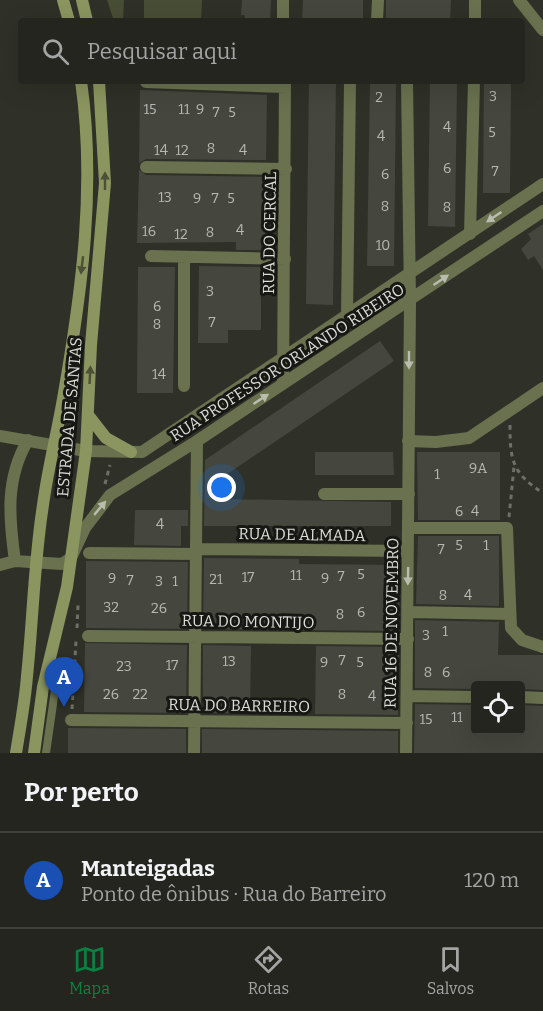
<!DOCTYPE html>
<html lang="pt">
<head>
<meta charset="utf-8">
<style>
  :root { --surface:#23251e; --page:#2f312b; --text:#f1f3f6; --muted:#a3a5a4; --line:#40423c; --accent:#0b8043 }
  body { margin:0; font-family:Bitter,serif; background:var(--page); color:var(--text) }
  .controls { position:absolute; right:18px; bottom:18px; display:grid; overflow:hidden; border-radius:6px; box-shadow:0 6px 24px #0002 }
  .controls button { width:54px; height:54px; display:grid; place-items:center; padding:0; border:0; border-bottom:2px solid var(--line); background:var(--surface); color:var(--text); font:30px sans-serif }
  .you { position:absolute; left:222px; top:488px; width:21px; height:21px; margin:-15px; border:4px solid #fff; border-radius:50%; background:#1a73e8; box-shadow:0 0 0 9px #1a73e833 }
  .badge { display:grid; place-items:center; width:39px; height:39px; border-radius:50%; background:var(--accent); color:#fff; font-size:20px; font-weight:700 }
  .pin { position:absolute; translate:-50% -50px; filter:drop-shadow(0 2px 3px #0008) }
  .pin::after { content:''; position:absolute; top:32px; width:21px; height:18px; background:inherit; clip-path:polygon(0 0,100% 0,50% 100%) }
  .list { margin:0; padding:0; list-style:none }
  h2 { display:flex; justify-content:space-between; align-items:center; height:78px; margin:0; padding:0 24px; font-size:26px }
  h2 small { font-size:20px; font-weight:400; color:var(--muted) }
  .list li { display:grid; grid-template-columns:39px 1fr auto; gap:18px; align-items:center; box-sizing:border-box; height:96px; padding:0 24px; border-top:2px solid var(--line) }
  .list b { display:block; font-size:22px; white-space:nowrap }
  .list p { margin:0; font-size:20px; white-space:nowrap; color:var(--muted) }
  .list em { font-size:20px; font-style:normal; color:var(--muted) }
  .icon { flex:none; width:33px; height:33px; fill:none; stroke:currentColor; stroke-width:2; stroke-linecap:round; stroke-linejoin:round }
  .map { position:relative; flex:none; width:543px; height:753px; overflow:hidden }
  .search { position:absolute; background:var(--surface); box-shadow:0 6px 24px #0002; left:18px; right:18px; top:18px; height:66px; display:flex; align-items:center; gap:15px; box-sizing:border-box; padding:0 21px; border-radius:6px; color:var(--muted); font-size:22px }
  .sheet { height:174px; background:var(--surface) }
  nav { display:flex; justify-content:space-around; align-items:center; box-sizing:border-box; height:84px; border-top:2px solid var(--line); background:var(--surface); font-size:16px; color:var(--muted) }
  nav a { display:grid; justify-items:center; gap:3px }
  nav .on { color:var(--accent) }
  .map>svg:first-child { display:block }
  .green { fill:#484d35 }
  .building { fill:#45473e }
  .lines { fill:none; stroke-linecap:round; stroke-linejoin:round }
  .path { stroke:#6e7068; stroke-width:3; stroke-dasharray:4.5 4.5; stroke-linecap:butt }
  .service { stroke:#69714f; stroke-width:8 }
  .minor { stroke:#69714f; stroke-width:12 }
  .tertiary { stroke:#69714f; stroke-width:12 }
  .secondary { stroke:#8a955f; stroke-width:12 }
  .oneway { fill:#4b5036 }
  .oneway2 { fill:#b9bdae }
  .labels { text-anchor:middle; stroke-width:6; stroke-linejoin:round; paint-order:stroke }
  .number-label { font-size:14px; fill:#b6b8b1 }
  .street-label { font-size:16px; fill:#dbddd7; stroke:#171814 }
</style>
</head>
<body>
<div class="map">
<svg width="543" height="753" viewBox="0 0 543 753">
  <rect width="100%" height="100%" fill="#2f3128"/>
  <path class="green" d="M107 0H124L123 21H114Z
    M144 0H202L201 21H144Z"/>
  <path class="building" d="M242 0H271L270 21H244L245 15H241Z
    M303 0H363V21H302Z
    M386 0H451L450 21H386Z
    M309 81H336L333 305 306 304Z
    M370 81H396L394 266H367Z
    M430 81H457L455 227 428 226Z
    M484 81H511L510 193H483Z
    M140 90 267 95 266 160 146 159 139 163Z
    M139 170 146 175 266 177 267 243H261V250H236V242L137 243Z
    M543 224V270L534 256 528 260 521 249 531 239 528 234Z
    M199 266 261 267V330H228V343H198Z
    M138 267H175L173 393H137Z
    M380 341 394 361 220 479V499L391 502V526H204L205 460Z
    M315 452H393L394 475H315Z
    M417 452H500V520H418Z
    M135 510H188V526H181V546L134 545Z
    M418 536H499V606L416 604Z
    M204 558 299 559V564L399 565V631L203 629Z
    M86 561 188 562 187 629 86 628Z
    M415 620 499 622 498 655H543V690L520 689V686H476V689L415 688Z
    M85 643 187 645 186 713 84 712Z
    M203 645 251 646 250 713H203Z
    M316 646 399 647 398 715 315 714Z
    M415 704 476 705V730H520V705L543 706V753H414Z
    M68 728 186 729V753H68Z
    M202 729 398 731V753H202Z"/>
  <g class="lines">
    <path class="path" d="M510 425C510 460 512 473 543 493
      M105 484 110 465
      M509 517 514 467
      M77 628 78 605
      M72 709 76 641"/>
    <path class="service" d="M46 753 55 690 52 659"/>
    <path class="minor" d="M283 0V21
      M475 1V21
      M377 21 378 0
      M146 82 285 87
      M146 167 286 169
      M470 234 474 81
      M151 256 285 259
      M347 315 350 81
      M283 384 285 81
      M184 386V257
      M0 436 86 451 142 452 543 184
      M408 441 436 442 469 438 543 388
      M324 494H409
      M409 528H507L511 628 522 640 543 647
      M196 549 408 551
      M89 553 196 554
      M15 561C9 518 5 479 28 440
      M0 565 15 561 62 564 71 558 85 528 110 495 197 441 543 211
      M408 612 510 614
      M88 636 408 639
      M407 696 476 697
      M520 697 543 698
      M71 720 407 723
      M194 753 197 441
      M406 753 410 301 407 81"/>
    <path class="tertiary" d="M519 0 543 30"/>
    <path class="secondary" d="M63 0 69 21
      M82 0 87 21
      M88 415 106 438 131 452
      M16 753C20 728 25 702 27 676 33 619 34 562 43 505 48 467 58 430 64 393 82 290 96 185 81 81
      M34 753 43 687 67 587 86 451 91 345 105 183 99 81"/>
  </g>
  <defs><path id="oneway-solid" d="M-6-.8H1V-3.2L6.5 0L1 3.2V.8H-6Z" transform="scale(1.5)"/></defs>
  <g class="oneway">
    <use href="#oneway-solid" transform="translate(105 181) rotate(-90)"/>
    <use href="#oneway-solid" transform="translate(82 265) rotate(97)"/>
    <use href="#oneway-solid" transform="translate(90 375) rotate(-87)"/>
  </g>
  <g class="oneway2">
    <use href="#oneway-solid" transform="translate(494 217) rotate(146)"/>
    <use href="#oneway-solid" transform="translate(441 280) rotate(-34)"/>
    <use href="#oneway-solid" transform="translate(409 360) rotate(90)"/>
    <use href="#oneway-solid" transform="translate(261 399) rotate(-33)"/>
    <use href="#oneway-solid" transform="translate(100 508) rotate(-50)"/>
    <use href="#oneway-solid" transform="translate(408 576) rotate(91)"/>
  </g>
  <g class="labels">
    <g class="number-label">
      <text x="493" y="101">3</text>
      <text x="379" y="102">2</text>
      <text x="150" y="114">15</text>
      <text x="184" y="114">11</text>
      <text x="200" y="114">9</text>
      <text x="216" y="117">7</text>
      <text x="232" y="117">5</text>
      <text x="447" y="132">4</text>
      <text x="492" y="137">5</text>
      <text x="381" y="141">4</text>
      <text x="211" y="153">8</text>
      <text x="161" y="155">14</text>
      <text x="182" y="155">12</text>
      <text x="243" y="155">4</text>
      <text x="447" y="173">6</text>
      <text x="495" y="176">7</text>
      <text x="385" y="179">6</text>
      <text x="165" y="202">13</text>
      <text x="197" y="203">9</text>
      <text x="215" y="203">7</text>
      <text x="231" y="203">5</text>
      <text x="385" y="211">8</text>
      <text x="447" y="212">8</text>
      <text x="240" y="235">4</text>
      <text x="149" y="236">16</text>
      <text x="210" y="237">8</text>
      <text x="181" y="239">12</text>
      <text x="383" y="250">10</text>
      <text x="210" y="296">3</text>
      <text x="157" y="311">6</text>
      <text x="212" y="327">7</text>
      <text x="157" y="329">8</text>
      <text x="159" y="379">14</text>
      <text x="478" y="473">9A</text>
      <text x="437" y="479">1</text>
      <text x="459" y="516">6</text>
      <text x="475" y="516">4</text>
      <text x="160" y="529">4</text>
      <text x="459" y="550">5</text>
      <text x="486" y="550">1</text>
      <text x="441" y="554">7</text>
      <text x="361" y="579">5</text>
      <text x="296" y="580">11</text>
      <text x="341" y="581">7</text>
      <text x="248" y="582">17</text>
      <text x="112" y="583">9</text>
      <text x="325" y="583">9</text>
      <text x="216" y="584">21</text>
      <text x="130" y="585">7</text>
      <text x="159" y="586">3</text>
      <text x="175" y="586">1</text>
      <text x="443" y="600">8</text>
      <text x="468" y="600">4</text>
      <text x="111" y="612">32</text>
      <text x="159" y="613">26</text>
      <text x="361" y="617">6</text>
      <text x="340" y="619">8</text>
      <text x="445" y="636">1</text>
      <text x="426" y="640">3</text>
      <text x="342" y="665">7</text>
      <text x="229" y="666">13</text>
      <text x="324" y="667">9</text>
      <text x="360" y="667">5</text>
      <text x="172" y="670">17</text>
      <text x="124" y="671">23</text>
      <text x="428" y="677">8</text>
      <text x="446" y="677">6</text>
      <text x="111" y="699">26</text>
      <text x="140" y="699">22</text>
      <text x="342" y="699">8</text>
      <text x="372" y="701">4</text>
      <text x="457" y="722">11</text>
      <text x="426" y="724">15</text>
    </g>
    <g class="street-label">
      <text transform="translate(269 233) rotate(-89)" y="6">RUA DO CERCAL</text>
      <text transform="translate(287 362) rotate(-33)" y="6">RUA PROFESSOR ORLANDO RIBEIRO</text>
      <text transform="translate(69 417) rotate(-85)" y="6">ESTRADA DE SANTAS</text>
      <text transform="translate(302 534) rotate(1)" y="6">RUA DE ALMADA</text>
      <text transform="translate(248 621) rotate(1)" y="6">RUA DO MONTIJO</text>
      <text transform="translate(391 623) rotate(-89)" y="6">RUA 16 DE NOVEMBRO</text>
      <text transform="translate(239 705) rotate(1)" y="6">RUA DO BARREIRO</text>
    </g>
  </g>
</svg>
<div class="controls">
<button><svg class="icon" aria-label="locate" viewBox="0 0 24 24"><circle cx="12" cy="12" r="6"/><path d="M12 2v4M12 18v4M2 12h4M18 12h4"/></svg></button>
</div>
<div class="you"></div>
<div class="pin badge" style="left:64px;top:707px;background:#1a4fb4">A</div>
<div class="search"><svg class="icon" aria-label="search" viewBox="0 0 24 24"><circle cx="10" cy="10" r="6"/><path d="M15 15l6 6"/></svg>Pesquisar aqui</div>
</div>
<section class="sheet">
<h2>Por perto<small></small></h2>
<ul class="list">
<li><span class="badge" style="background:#1a4fb4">A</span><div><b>Manteigadas</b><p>Ponto de ônibus · Rua do Barreiro</p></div><em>120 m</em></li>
</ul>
</section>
<nav>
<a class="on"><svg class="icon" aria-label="map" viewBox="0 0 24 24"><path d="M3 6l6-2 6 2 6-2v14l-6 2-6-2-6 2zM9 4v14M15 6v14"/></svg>Mapa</a>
<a><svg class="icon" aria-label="directions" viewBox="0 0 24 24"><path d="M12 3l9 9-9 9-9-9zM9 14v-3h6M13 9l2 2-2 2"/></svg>Rotas</a>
<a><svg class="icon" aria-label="saved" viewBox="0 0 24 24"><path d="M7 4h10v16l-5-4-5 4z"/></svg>Salvos</a>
</nav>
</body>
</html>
